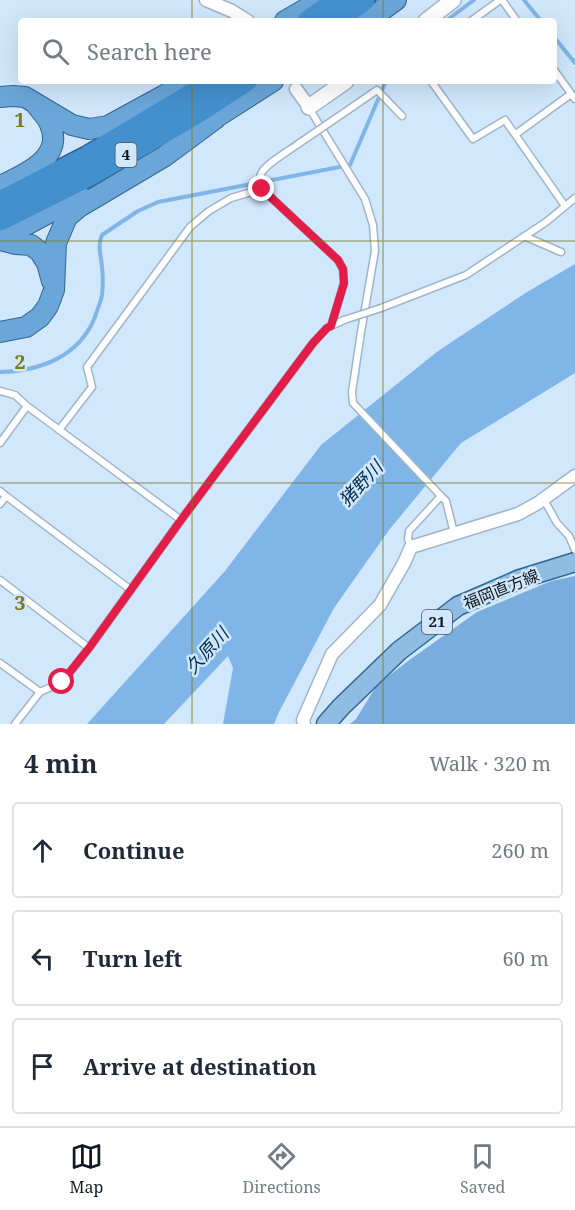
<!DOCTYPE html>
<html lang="en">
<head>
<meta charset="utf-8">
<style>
  :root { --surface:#fff; --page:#f2f2f3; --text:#1f2937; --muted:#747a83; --line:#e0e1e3; --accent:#111827 }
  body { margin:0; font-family:"Noto Serif","Noto Sans JP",serif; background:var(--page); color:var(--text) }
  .stop { position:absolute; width:18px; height:18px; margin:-14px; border:4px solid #e11d48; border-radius:50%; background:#fff }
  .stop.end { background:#e11d48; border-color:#fff; box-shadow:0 2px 6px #0008 }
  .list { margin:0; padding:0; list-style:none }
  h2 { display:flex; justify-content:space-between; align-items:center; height:78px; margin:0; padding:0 24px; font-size:26px }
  h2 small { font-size:20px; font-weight:400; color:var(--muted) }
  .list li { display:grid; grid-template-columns:39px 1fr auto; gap:18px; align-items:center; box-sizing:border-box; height:96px; margin:0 12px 12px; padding:0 12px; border:2px solid var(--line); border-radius:6px }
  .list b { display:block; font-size:22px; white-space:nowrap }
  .list em { font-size:20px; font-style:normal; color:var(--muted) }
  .icon { flex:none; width:33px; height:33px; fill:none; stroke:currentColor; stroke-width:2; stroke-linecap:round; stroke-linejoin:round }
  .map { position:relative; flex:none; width:575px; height:724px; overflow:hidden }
  .search { position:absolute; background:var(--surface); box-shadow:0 6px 24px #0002; left:18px; right:18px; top:18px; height:66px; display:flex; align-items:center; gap:15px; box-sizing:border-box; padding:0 21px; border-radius:6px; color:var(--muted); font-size:22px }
  .sheet { height:402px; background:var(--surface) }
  nav { display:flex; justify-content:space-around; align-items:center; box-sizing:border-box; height:84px; border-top:2px solid var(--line); background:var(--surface); font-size:16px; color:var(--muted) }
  nav a { display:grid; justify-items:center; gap:3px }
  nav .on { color:var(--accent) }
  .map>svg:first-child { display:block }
  .forest { fill:#78adde }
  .water { fill:#80b6e7 }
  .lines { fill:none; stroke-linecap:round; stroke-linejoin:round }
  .stream { stroke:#80b6e7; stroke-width:4 }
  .service-casing { stroke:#9fb4c8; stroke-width:9 }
  .minor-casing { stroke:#9fb4c8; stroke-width:15 }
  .tertiary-casing { stroke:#9fb4c8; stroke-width:18 }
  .primary-casing { stroke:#316591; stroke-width:21 }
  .trunk-casing { stroke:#316591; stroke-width:22 }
  .motorway-casing { stroke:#316591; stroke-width:24 }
  .service { stroke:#fff; stroke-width:6 }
  .minor { stroke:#fff; stroke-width:12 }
  .tertiary { stroke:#fff; stroke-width:15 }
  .primary { stroke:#8fbce2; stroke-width:18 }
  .trunk { stroke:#6aa6d8; stroke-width:20 }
  .motorway { stroke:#4490cf; stroke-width:21 }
  .service-bridge-casing { stroke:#9fb4c8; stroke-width:9; stroke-linecap:butt }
  .service-bridge { stroke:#fff; stroke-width:6 }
  .route { stroke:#e11d48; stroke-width:8 }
  .grid { fill:none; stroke:#7f791e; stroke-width:1.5; stroke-opacity:0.55 }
  .labels { text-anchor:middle; stroke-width:5; stroke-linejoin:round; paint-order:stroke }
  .shield { fill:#d0e7fc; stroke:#485560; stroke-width:1.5 }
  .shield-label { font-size:15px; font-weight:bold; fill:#0e161d }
  .street-label { font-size:16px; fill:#0e161d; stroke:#d0e7fc }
  .water-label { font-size:18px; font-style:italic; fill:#012c4b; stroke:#d0e7fc }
  .grid-label { font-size:20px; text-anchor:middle; font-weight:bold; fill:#7f791e; stroke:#d0e7fc; stroke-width:5; stroke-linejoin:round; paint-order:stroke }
</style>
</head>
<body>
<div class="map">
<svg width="575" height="724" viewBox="0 0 575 724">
  <rect width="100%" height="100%" fill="#d0e7fc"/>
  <path class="forest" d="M575 576V724H350L356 719 377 685 408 661 477 612 551 581Z"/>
  <path class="water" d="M575 264V373L461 443 389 530 334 608 279 712 274 724H223L233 668 228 656 164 724H87L225 571 321 445 438 351 527 292Z"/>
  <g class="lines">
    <path class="stream" d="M524 0 541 21
      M446 21 474 0
      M554 37 575 63
      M0 372C40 371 79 357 95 317 97 310 101 302 102 295 103 286 103 276 102 267 101 255 97 246 102 235L138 211 158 202 350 165 386 81"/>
    <defs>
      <path id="service" d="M502 0 517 21
        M471 21 500 0
        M554 70 575 99
        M431 81 473 139 505 120 565 206
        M309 108 365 199 373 225 375 251 361 332 352 392 353 403 441 496 409 531 408 539 411 547
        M348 110 377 90 402 116
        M516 134 571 94
        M298 144C289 151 265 164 261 174 259 179 260 184 262 189L338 260 343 269 344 283 331 326
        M524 236 561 252
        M381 308 466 275 546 222 575 198
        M0 391 15 395 27 406 181 520
        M59 430 92 387 87 367 190 227 209 211 231 198 262 189
        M0 443 27 406
        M0 491 6 496 0 504
        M6 496 131 590
        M441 496 446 501 454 533
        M543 498 557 523 569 536 575 550
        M0 580 89 648
        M0 663 40 692
        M15 724 40 692 62 682 89 648 181 520 313 343 327 328 344 320"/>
      <path id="minor" d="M206 0 232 11 248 21
        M296 89 309 107
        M304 724 303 720 332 654 380 605 404 563 411 547 518 514 538 503 575 476"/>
      <path id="tertiary" d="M426 21 453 0
        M309 107 346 81"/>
      <path id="primary" d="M326 724 341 707 399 651 458 606 520 579 575 562"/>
      <path id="trunk" d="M285 21 321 0
        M367 21 396 0
        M0 97 13 96 25 97 72 125 89 129 108 126 163 96 187 81
        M204 125 273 81
        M0 186C26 174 66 157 49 122 46 116 41 111 37 106
        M0 239 80 196
        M0 240 16 244 31 245 40 252 47 263 52 281
        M0 332 26 327 40 317 48 306 54 290 56 243 67 217 79 207 165 156 215 119"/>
      <path id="motorway" d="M308 21 338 0
        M335 21 364 0
        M0 202 87 157 214 81
        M0 220 92 174 197 113 246 81"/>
    </defs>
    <use href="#service" class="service-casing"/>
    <use href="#minor" class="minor-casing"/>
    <use href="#tertiary" class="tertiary-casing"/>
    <use href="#primary" class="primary-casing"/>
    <use href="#trunk" class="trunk-casing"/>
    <use href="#motorway" class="motorway-casing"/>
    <use href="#service" class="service"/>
    <use href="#minor" class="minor"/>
    <use href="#tertiary" class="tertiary"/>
    <use href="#primary" class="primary"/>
    <use href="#trunk" class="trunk"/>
    <use href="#motorway" class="motorway"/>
    <defs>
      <path id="service-bridge" d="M298 144 348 110
        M344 320 381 308"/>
    </defs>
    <use href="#service-bridge" class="service-bridge-casing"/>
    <use href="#service-bridge" class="service-bridge"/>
  </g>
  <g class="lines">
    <path class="route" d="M62 682 89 648 181 520 313 343 327 328 331 326 344 283 343 269 338 260 262 189"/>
  </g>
  <path class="grid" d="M192 0V21M383 0V21M192 81V724M383 81V724M0 241H575M0 483H575"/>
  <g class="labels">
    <g class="shield">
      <rect x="115.5" y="143" width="21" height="24" rx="4.5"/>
      <rect x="422" y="610" width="30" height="24" rx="4.5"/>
    </g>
    <g class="shield-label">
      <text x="126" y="160">4</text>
      <text x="437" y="627">21</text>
    </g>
    <g class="street-label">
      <text transform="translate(501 589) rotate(-22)" y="6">福岡直方線</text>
    </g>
    <g class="water-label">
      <text transform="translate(361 484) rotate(-47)" y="6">猪野川</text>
      <text transform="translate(207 651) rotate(-48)" y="6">久原川</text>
    </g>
  </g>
  <g class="grid-label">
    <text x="20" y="127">1</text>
    <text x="20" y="369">2</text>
    <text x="20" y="610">3</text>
  </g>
</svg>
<div class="stop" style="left:62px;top:682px"></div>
<div class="stop end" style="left:262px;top:189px"></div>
<div class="search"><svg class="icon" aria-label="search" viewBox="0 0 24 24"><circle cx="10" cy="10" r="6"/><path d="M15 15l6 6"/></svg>Search here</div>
</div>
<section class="sheet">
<h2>4 min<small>Walk · 320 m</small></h2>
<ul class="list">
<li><svg class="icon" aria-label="ahead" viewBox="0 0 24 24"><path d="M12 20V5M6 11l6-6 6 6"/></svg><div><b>Continue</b></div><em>260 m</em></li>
<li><svg class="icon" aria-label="left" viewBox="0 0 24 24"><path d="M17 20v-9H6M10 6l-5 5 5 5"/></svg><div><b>Turn left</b></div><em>60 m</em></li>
<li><svg class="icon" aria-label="arrive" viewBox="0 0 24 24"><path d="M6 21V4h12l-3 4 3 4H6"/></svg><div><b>Arrive at destination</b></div></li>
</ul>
</section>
<nav>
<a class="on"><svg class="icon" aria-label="map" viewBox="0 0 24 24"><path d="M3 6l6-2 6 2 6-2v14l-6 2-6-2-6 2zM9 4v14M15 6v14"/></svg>Map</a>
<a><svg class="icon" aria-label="directions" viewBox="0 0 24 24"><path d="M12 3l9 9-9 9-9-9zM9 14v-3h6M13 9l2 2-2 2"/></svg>Directions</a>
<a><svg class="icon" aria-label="saved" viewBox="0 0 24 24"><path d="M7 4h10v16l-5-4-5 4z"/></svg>Saved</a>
</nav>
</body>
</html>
